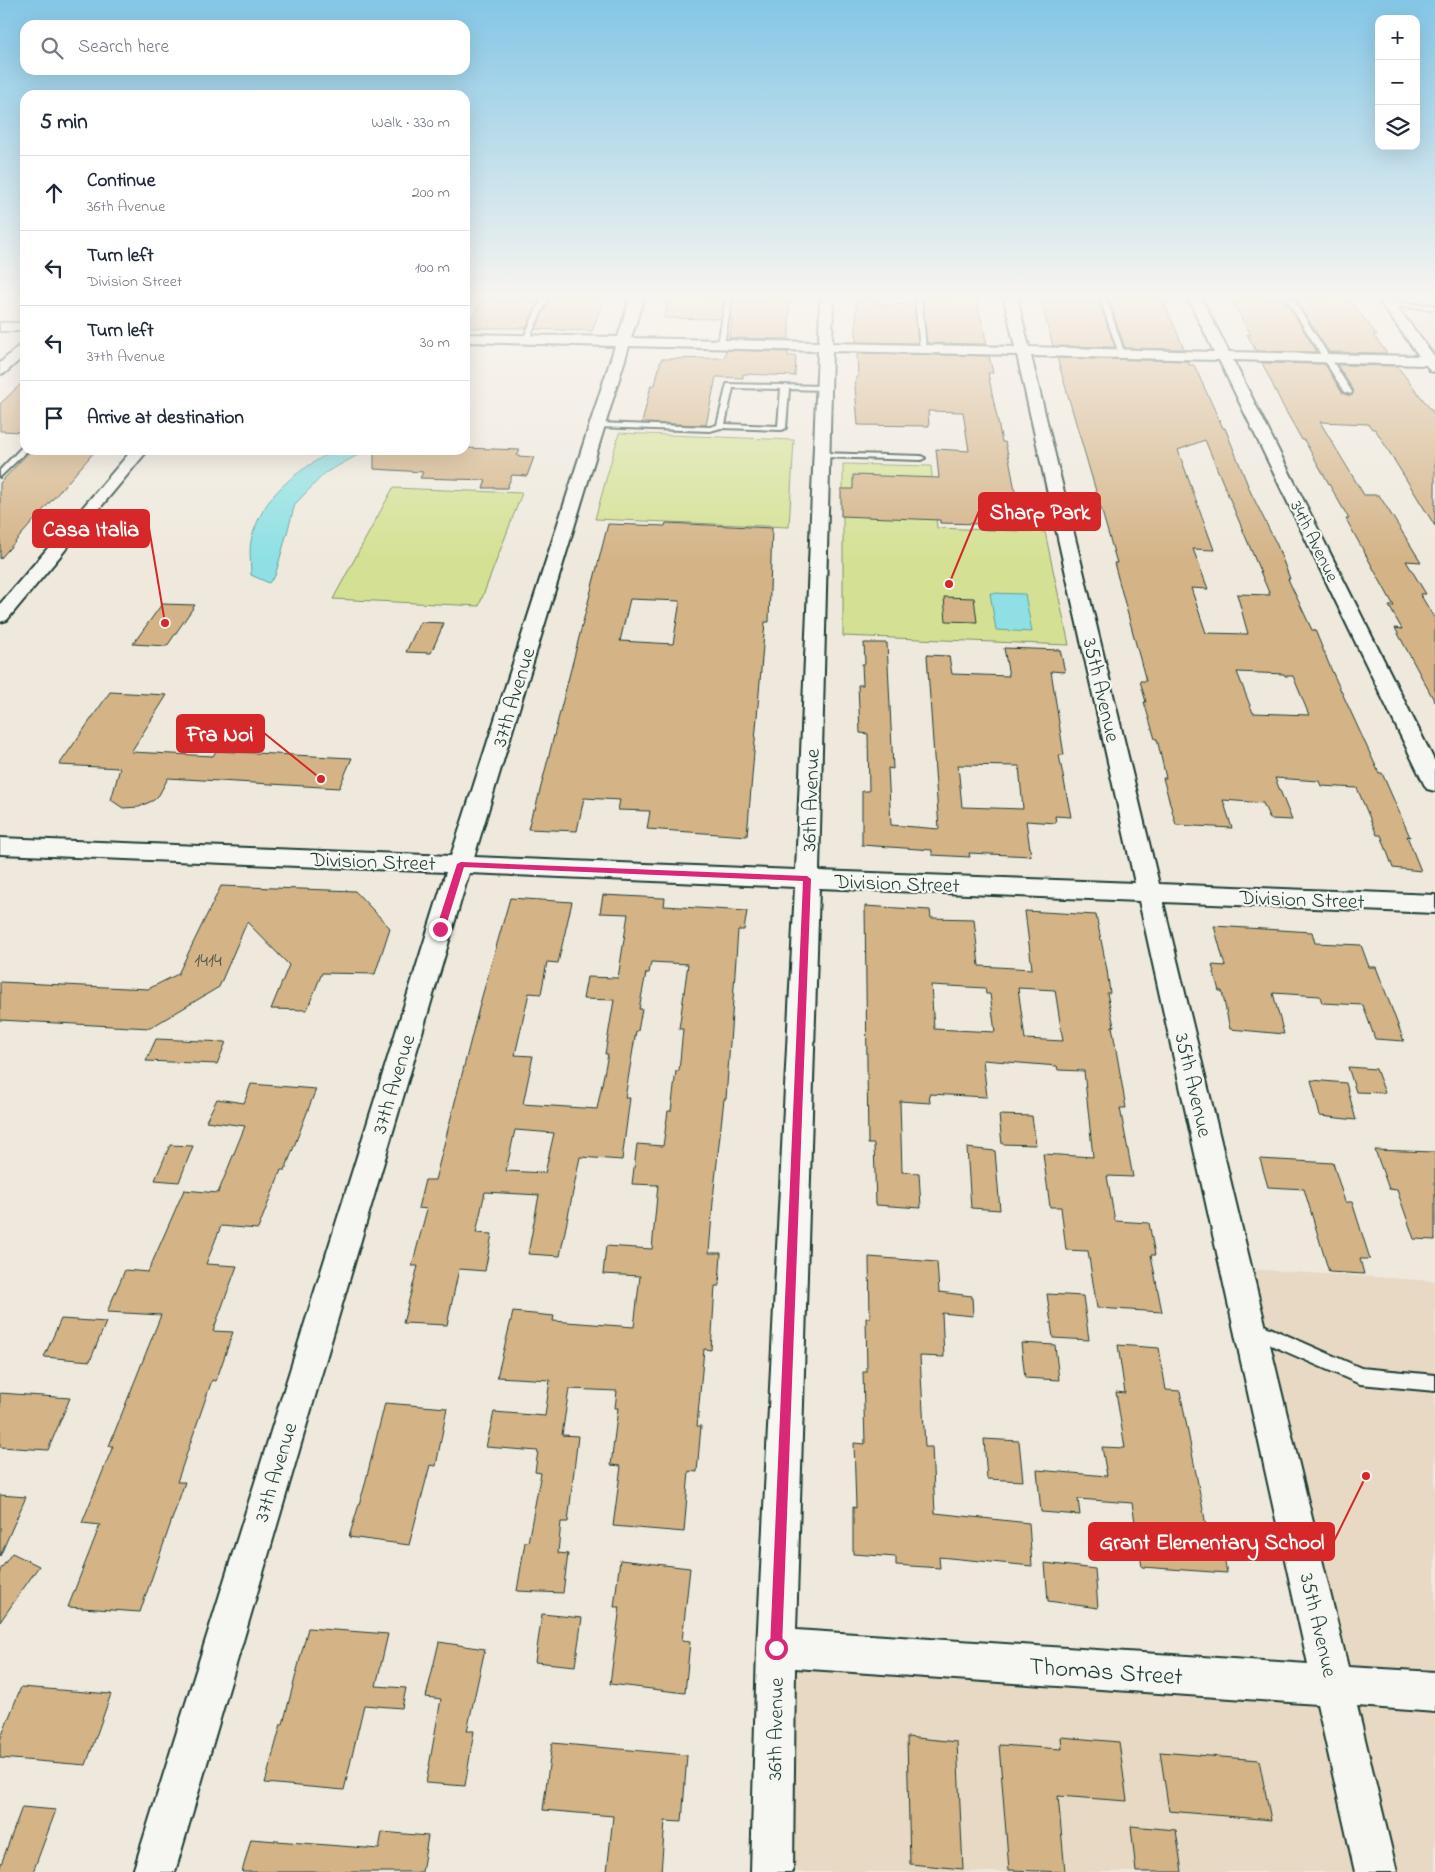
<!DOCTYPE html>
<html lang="en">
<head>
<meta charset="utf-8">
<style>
  :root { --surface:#fff; --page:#f2f2f3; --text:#1f2937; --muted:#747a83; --line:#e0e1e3 }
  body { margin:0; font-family:"Indie Flower",sans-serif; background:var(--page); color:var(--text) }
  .controls { position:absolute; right:15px; top:15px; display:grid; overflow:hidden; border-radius:10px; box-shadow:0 5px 20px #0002 }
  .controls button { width:45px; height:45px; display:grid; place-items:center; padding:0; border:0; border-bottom:1px solid var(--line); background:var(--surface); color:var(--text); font:25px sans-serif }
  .stop { position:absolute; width:15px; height:15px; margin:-11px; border:4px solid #db2777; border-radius:50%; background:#fff }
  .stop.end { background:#db2777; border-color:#fff; box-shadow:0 1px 5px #0008 }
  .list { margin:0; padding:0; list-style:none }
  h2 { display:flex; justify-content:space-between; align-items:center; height:65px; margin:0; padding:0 20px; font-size:21px }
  h2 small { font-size:16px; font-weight:400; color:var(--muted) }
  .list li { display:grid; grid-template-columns:32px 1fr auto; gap:15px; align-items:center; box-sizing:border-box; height:75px; padding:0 20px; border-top:1px solid var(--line) }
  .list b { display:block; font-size:19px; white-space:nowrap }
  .list p { margin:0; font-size:16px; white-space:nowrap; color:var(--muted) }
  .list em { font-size:16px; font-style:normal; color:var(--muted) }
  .icon { flex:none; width:28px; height:28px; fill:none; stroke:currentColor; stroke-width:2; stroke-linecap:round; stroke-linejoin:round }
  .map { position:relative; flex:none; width:1435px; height:1872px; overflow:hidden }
  .search { position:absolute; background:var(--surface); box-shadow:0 5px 20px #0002; left:20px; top:20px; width:450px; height:55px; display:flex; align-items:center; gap:12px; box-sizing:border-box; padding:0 18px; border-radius:15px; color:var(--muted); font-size:19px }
  .panel { position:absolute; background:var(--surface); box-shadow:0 5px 20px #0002; left:20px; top:90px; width:450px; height:365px; border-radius:15px }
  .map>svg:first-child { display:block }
  .built { fill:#e7d9c3 }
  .green { fill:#d4e194; stroke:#7a8f64 }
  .water { fill:#8ee0e4; stroke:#629f9e }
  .building { fill:#d4b387; stroke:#1f3d34; fill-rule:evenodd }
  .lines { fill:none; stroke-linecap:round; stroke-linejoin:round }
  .lane-casing { stroke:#1f3d34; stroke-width:4 }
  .street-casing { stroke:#1f3d34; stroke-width:4 }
  .lane { fill:#f6f6f2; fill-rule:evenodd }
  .street { fill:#f6f6f2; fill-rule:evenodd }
  .route { fill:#db2777 }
  .labels { text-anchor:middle; stroke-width:4.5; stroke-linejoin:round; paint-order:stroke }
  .far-street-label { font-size:18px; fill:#1f3d34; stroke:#f6f6f2 }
  .number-label { font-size:19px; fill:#4c5a49 }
  .street-label { font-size:21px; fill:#1f3d34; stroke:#f6f6f2 }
  .near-street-label { font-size:25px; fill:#1f3d34; stroke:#f6f6f2 }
  .leader { fill:none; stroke:#d62828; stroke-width:2 }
  .callout-dot { fill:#d62828; stroke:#f6f6f2; stroke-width:2 }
  .callout { fill:#d62828; stroke:#d62828; stroke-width:2 }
  .callout-label { font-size:22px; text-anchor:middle; font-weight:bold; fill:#fff }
</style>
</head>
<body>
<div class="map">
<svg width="1435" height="1872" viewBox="0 0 1435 1872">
  <rect width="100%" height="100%" fill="#efe9dd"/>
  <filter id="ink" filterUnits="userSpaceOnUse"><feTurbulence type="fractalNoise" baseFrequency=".02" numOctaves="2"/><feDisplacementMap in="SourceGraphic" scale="10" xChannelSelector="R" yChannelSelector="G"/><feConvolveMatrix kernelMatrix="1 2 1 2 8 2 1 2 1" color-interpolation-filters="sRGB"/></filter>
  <g filter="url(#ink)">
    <path class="built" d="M1391 298H1435V352Z
      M1247 1269 1435 1281V1678L1344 1671Z
      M776 1648 1435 1692V1872H772Z"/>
    <path class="green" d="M619 433 794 440 789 527 595 519Z
      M843 464 931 466 937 528 1045 532 1069 645 843 636Z
      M393 488 522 493 479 606 333 599Z"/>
    <path class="water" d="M334 450H367L325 473 295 504 275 576 269 583 251 575C251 565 249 551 251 541 263 493 295 473 334 450Z
      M990 593 1025 594 1032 632 996 630Z"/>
    <path class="building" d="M550 298H604L592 331 536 329Z
      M669 298H724L721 319 664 318Z
      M766 298H789V339L729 338 733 319H730L733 301 765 302Z
      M856 298H875L876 304 914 305 918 343 856 342Z
      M923 298H976L987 344 927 343Z
      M1108 298H1162L1184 349 1125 348Z
      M1230 298 1284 299 1317 352 1256 351 1247 334 1251 335Z
      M1320 298H1348L1377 335H1373L1387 353 1329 352 1295 299 1322 300Z
      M521 299 539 300 526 328H467L482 300 520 301Z
      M1041 301 1099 302 1115 347 1053 346Z
      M726 350 788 352V356H796L795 376 743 374V378L716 377 706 425 642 423 651 385H655L661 359 722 358 725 356Z
      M857 353 989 356 993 373H988L990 383 1002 442H1005L1010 463 1022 530 982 529V524L940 523V520L841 516V489H853V475L939 478 936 449 969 451 963 412 928 411 929 426 858 425 855 387 856 377H858Z
      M1057 358 1188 361 1189 365H1194L1223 428H1225L1251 493 1277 545 1290 579H1288L1312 630H1315L1331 669 1379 773H1382L1410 837 1407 836 1421 871 1393 868 1381 835H1377L1357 788 1321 786 1319 781 1275 778 1292 820 1270 819 1263 803 1223 800 1232 828 1176 825 1163 778H1166L1157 739H1155L1144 702H1146L1140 681H1146L1114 563H1117ZM1205 440 1270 595 1237 594 1248 634 1206 633 1191 588 1208 589 1193 549 1214 550 1178 450ZM1237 672 1284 674 1285 676H1293L1309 715 1253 713Z
      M1262 363 1325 364 1342 393 1350 396 1354 391 1337 365 1397 366 1435 415V526L1375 429H1372L1368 424 1320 422 1364 495H1379L1421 562 1406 561 1426 594H1420L1435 619V702L1395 628 1402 629 1389 606H1394L1346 519H1349L1304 440H1302L1283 406Z
      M25 380V432L0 431V404Z
      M465 448 520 450 517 456 534 457 527 476 512 475 507 488H483L486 480 420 478 423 472 374 469V452L431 454 433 450H465Z
      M31 450H96L0 559V483Z
      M666 523 772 528 769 622H765L747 836 647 829 650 811 618 810 620 800 584 798 577 831 528 829 533 810H535L608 524 665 526ZM630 599 680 601 673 644 620 641Z
      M944 597 974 598 977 622 946 621Z
      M162 604 195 605 167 646 133 644Z
      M420 622 444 623 431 653 406 652Z
      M864 643H887L893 769 888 768 891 825 939 829 927 655 949 656 952 674 1009 676 1004 648 1060 650 1065 672 1051 671 1064 755H1059L1071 817 1055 816 1056 823 1026 821 1031 856 969 853 970 857 932 855V850L862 845V791H869L868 734 860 733 858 685H863L862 664H865ZM958 765 1019 766 1023 809 962 807Z
      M110 692 167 695 131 752 213 756 216 751 352 758 339 788 168 778 159 795 154 800 139 807 123 808 111 800 120 768 59 765Z
      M221 886 355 891 390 928 375 974 322 973 307 1010 271 1009 289 965 247 922 219 987 150 1028 0 1020V982L148 989 178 974Z
      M603 895 663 898H665L664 906 747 911 744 930H738L726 1099H724L714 1189 709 1253H721L719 1286H715L711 1350 704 1349 697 1426H701L697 1472 689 1471 684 1532 613 1526 621 1466 611 1465 618 1408H615L617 1391 569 1389 562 1435 578 1436 568 1522H561L558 1553 568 1554 563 1593 517 1591 525 1542H528L541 1473 535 1472 538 1451 486 1447 494 1412 545 1416 550 1380 497 1377 513 1312 554 1316 553 1321 634 1327 640 1276 603 1274 606 1246 652 1249 658 1185 632 1184 637 1144 663 1146 668 1111H671L676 1071H679L683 1029H679L688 964 651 962 649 973H646L639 1009H642L638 1031H636L625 1098H630L622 1160 580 1157 560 1256 528 1254 539 1195 485 1192 476 1233 492 1234 485 1271 459 1269 447 1325 403 1323 418 1266H412L427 1209 418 1208 425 1180H435L481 1000 510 898 572 902 558 963 547 962 541 994 529 993 515 1055 533 1056 523 1104 597 1109 608 1054H605L614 1000 583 999 587 977 618 978 628 914 600 913ZM515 1130 554 1133 545 1173 506 1171Z
      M865 906 930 910 931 918 974 919 979 966 1032 969 1025 911 1096 915 1107 970 1110 993H1107L1114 1026H1112L1126 1108H1120L1133 1177 1107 1176 1115 1221 1149 1223 1155 1255H1151L1162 1312 1097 1308 1088 1251 1066 1250 1061 1207H1050L1043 1154 1093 1157 1084 1071 1058 1070 1057 1066 983 1060 987 1097 929 1094 930 1103 900 1101 902 1172 919 1173 921 1208 876 1205 874 1144H868ZM931 985 985 988 986 994H990L995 1032 934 1029ZM1018 988 1055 990 1063 1041 1025 1039Z
      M1214 926 1312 932 1315 943 1361 945 1369 967H1376L1404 1041 1375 1039 1363 1005 1322 1003 1320 996 1273 993 1284 1034 1230 1029 1222 991H1219L1212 965 1225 966Z
      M156 1039 226 1042 217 1064 146 1061Z
      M1348 1067 1376 1069 1385 1093 1356 1092Z
      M1311 1080 1346 1083 1356 1120 1320 1116Z
      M251 1084 316 1089 285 1170H281L258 1229 221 1226 206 1264 237 1266 213 1331 233 1332 216 1381 212 1380 177 1482H185L140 1612 68 1607 100 1525 82 1523 113 1446H109L161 1315 107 1312 125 1270 148 1272 184 1190 218 1193 245 1126 206 1121 217 1099 244 1103Z
      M999 1115 1032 1116 1036 1145 1002 1144Z
      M170 1145 193 1146 179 1182 155 1180Z
      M967 1148 995 1151 1000 1210 971 1208Z
      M1375 1150 1435 1152V1240L1414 1239 1397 1190 1389 1189Z
      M1260 1159 1333 1163 1345 1202H1352L1370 1259H1360L1364 1274 1329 1272 1304 1189 1268 1187Z
      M869 1257 937 1262 939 1292 972 1296 973 1316 942 1313 944 1357 920 1356 925 1447H932L935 1513 1029 1523 1032 1566 939 1557 940 1568 896 1565V1557L853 1554V1507L856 1508 854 1443 865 1444 863 1372H867L866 1318H870Z
      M1047 1294 1083 1296 1089 1340 1053 1338Z
      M61 1319 106 1322 90 1361 44 1357Z
      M1021 1343 1055 1345 1059 1380 1025 1378Z
      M1118 1345 1159 1348 1166 1390 1180 1391 1206 1525 1218 1526 1227 1573 1142 1567 1132 1503 1078 1499 1080 1515 1041 1512 1037 1470 1107 1476 1102 1447 1125 1448 1116 1392 1125 1393Z
      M0 1393 70 1398 48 1450 0 1447Z
      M385 1403 447 1408 436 1466 430 1465 409 1545 349 1537 364 1488Z
      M984 1439 1019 1441 1023 1481 987 1479Z
      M0 1495 26 1497 0 1556Z
      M12 1553 39 1566 0 1622V1570Z
      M620 1560 690 1568 682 1641 690 1642 685 1693 610 1684 620 1607H614Z
      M1045 1563 1095 1569 1098 1608 1048 1601Z
      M542 1614 582 1618 575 1666 535 1662Z
      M308 1628 388 1634 376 1686 406 1688 402 1708 364 1705 344 1790 265 1783 281 1724H283Z
      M439 1642 485 1649 467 1731H474L465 1786 426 1783 441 1699 426 1697Z
      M21 1687 111 1694 86 1765 0 1758V1740Z
      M907 1737 957 1742 963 1869 910 1864Z
      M1061 1737 1119 1742 1127 1801 1058 1796 1065 1872 1009 1870 999 1745 1062 1749Z
      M552 1743 687 1755 682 1822 665 1821 661 1872H607L613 1816 543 1810Z
      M1160 1752 1259 1760 1271 1820 1169 1811Z
      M22 1807 56 1810 33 1872H0V1867Z
      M1131 1826 1176 1830 1182 1872H1136Z
      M382 1832 428 1836 422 1872H242L251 1839 379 1849Z"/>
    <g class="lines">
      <defs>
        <path id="lane" d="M542 298H548L529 339 524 340 523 339Z
          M726 298H732L724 344 721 346 718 344Z
          M915 298H921L926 349 923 351 920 349Z
          M1100 298H1106L1125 355 1119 354Z
          M1286 298H1292L1352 392 1351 394 1344 392Z
          M1390 303 1435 305V309L1388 306 1387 305Z
          M727 384 824 386 828 388 824 390 789 389 786 428 782 430 721 428 710 431 597 427 593 425 597 423 710 427 717 425ZM733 388 781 389 778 426 725 424Z
          M22 447H25V450H28L0 477V470Z
          M819 453 921 456 925 458 921 460 822 457H819Z
          M1252 1320 1361 1368 1435 1375V1391L1360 1384 1246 1334 1244 1328 1246 1322Z"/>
        <path id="street" d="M630 298H644L631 338 819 342 820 298H833L832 343 1015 347 1004 298H1017L1029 347 1214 352 1188 298H1201L1229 352 1419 356 1377 298H1390L1435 357V372L1430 371 1426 365 1233 360 1435 762V791L1427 789 1424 784 1219 360 1031 356 1159 884 1435 895V913L1163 902 1348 1667 1435 1672V1712L1357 1706 1397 1872H1355L1317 1704 795 1668 793 1872H751L757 1648 795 887 469 873 175 1872H133L446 872 0 854V838L451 856 615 346 465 342V334L618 337ZM629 346 818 351 796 870 474 857ZM832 351 1017 355 1135 883 819 871ZM819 888 1139 901 1308 1664 796 1630Z
          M0 323H25V331H0Z
          M25 344V355L5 373 0 374V363L20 345Z
          M132 450H148L7 620 0 622V604Z"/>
      </defs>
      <use href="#lane" class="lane-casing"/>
      <use href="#street" class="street-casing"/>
      <use href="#lane" class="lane"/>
      <use href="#street" class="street"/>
    </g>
  </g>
  <linearGradient id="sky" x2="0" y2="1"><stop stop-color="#84c6e6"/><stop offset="0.53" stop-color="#f8f5f0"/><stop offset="1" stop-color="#f8f5f0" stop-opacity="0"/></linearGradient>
  <rect width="1435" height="560" fill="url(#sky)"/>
  <path class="route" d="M461 862 807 876 811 879 782 1648 781 1653 776 1655 772 1653 770 1648 803 881 464 867 445 929 443 931H438L436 929 457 864Z"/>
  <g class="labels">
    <g class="far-street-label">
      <text transform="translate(1315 541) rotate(64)" y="6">34th Avenue</text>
    </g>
    <g class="number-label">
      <text x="208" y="966">1414</text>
    </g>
    <g class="street-label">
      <text transform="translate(1102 690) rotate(77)" y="7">35th Avenue</text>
      <text transform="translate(513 697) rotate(-73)" y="7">37th Avenue</text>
      <text transform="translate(810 800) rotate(-88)" y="7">36th Avenue</text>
      <text transform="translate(373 861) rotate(2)" y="7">Division Street</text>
      <text transform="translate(897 883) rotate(2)" y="7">Division Street</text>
      <text transform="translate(1302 899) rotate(2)" y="7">Division Street</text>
      <text transform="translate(393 1084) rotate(-73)" y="7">37th Avenue</text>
      <text transform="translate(1194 1085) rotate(77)" y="7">35th Avenue</text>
      <text transform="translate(275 1472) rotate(-73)" y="7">37th Avenue</text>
      <text transform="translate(1319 1625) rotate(77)" y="7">35th Avenue</text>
      <text transform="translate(775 1729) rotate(-89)" y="7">36th Avenue</text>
    </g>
    <g class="near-street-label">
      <text transform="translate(1106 1670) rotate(4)" y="9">Thomas Street</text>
    </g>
  </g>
  <path class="leader" d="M949 584L979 511M165 623L149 528M321 779L264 733M1366 1476L1334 1541"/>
  <g class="callout-dot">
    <circle cx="949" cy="584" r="5"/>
    <circle cx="165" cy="623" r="5"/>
    <circle cx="321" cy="779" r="5"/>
    <circle cx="1366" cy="1476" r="5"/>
  </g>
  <g class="callout">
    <rect x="979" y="493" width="121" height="37" rx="5"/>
    <rect x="33" y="510" width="116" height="37" rx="5"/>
    <rect x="177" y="715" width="87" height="37" rx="5"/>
    <rect x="1089" y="1523" width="245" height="37" rx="5"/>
  </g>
  <g class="callout-label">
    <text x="1040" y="519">Sharp Park</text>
    <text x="91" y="536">Casa Italia</text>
    <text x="220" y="741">Fra Noi</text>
    <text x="1212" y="1549">Grant Elementary School</text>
  </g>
</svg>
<div class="controls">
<button>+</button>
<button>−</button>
<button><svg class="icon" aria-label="layers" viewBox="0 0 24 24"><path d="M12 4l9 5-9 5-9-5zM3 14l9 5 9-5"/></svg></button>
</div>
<div class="stop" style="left:776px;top:1648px"></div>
<div class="stop end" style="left:440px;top:929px"></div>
<div class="search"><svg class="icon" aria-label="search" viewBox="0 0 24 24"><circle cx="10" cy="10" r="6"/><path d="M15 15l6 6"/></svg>Search here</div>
<section class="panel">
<h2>5 min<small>Walk · 330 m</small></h2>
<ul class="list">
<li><svg class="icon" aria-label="ahead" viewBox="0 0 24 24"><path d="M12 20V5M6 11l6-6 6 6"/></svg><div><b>Continue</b><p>36th Avenue</p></div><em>200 m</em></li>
<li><svg class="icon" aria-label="left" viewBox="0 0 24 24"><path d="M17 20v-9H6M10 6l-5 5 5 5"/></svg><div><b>Turn left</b><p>Division Street</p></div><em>100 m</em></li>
<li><svg class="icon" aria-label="left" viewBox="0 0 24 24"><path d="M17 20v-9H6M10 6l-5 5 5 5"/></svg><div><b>Turn left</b><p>37th Avenue</p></div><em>30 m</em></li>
<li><svg class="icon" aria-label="arrive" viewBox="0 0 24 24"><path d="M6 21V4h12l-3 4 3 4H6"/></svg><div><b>Arrive at destination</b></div></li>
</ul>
</section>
</div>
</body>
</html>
